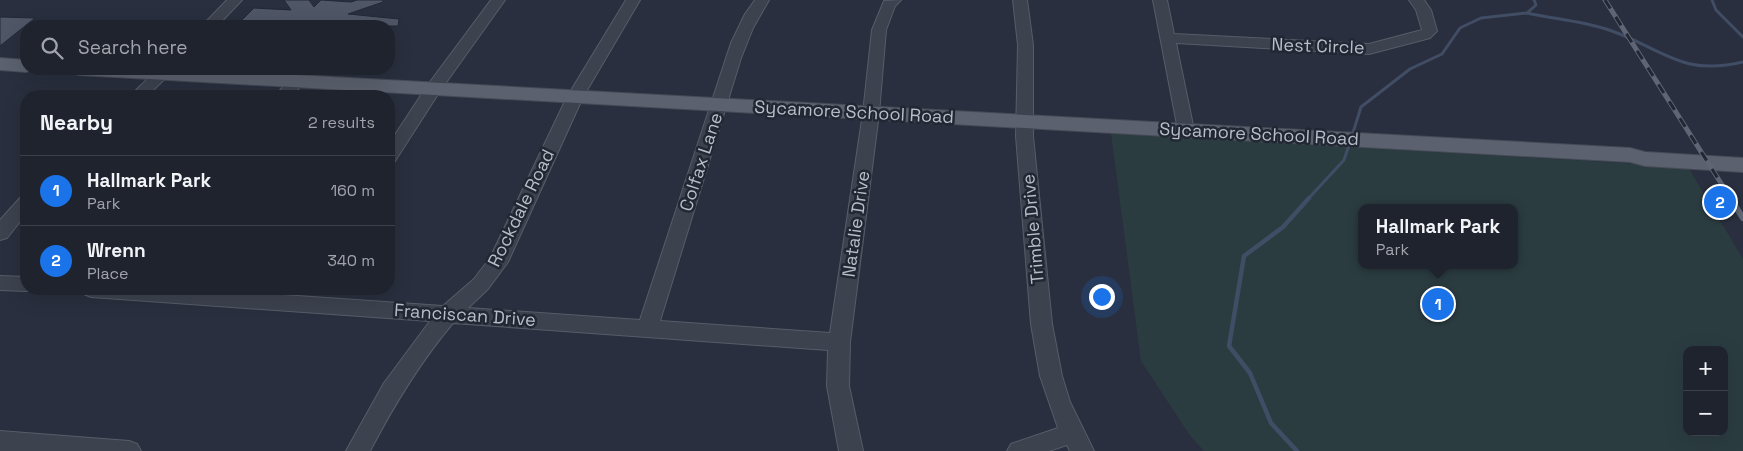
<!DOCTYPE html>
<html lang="en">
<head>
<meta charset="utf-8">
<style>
  :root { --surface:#1f232e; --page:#2c2f3a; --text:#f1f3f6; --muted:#a1a4aa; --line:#3c404a; --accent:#1a73e8 }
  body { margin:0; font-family:"Space Grotesk",sans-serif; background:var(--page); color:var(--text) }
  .controls { position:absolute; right:15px; bottom:15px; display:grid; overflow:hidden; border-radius:10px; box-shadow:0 5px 20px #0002 }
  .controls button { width:45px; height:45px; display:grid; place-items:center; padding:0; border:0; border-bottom:1px solid var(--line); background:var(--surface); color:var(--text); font:25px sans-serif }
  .you { position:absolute; left:1101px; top:296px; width:18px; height:18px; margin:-12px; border:4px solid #fff; border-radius:50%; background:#1a73e8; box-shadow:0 0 0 8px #1a73e833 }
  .badge { display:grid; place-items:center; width:32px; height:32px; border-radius:50%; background:var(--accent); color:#fff; font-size:16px; font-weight:700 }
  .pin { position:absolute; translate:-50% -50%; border:2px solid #fff; box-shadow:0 1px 5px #0006 }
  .popup { position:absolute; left:1358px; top:204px; width:160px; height:65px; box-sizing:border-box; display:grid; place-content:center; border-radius:10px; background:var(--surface); filter:drop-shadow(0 1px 4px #0005); font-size:16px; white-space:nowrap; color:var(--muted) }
  .popup b { font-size:19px; color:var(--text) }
  .popup::after { content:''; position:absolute; left:50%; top:100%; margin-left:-10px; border:10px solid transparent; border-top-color:var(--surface) }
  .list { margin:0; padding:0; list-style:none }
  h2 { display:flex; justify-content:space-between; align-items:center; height:65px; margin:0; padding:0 20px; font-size:21px }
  h2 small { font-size:16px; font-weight:400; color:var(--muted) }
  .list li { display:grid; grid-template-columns:32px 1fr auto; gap:15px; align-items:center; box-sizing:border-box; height:70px; padding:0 20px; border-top:1px solid var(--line) }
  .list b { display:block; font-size:19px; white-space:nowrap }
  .list p { margin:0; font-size:16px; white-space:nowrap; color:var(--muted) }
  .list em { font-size:16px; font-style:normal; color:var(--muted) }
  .icon { flex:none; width:28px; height:28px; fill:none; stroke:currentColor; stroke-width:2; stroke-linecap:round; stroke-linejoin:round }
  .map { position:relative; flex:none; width:1743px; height:451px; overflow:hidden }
  .search { position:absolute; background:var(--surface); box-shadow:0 5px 20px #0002; left:20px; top:20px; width:375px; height:55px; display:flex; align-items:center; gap:12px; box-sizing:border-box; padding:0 18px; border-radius:20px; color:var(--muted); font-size:19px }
  .panel { position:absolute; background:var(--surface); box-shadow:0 5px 20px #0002; left:20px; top:90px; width:375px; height:205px; border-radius:20px }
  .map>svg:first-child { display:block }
  .green { fill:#2b3c40; fill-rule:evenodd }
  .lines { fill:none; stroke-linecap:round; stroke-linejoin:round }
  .stream-far1 { stroke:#414c65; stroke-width:3 }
  .stream { stroke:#414c65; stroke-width:4.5 }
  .building { fill:#4f5666; stroke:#232935 }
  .minor-casing { stroke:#575d68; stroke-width:2 }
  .major-casing { stroke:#464b57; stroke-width:2 }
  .minor { fill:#3c424e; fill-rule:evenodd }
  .major { fill:#5b616e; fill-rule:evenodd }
  .rail-far1-casing { stroke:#5f6574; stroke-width:5 }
  .rail-casing { stroke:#5f6574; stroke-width:6 }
  .rail-far1 { stroke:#212733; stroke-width:3; stroke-dasharray:10; stroke-linecap:butt }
  .rail { stroke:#212733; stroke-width:4.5; stroke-dasharray:12; stroke-linecap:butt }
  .labels { text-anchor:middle; stroke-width:5; stroke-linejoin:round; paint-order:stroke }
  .street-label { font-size:18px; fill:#b9bdc8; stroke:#212733 }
</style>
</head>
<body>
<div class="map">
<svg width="1743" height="451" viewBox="0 0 1743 451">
  <rect width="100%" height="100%" fill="#292f3e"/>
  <path class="green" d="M1111 133 1688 167 1743 259V451H1204L1189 434 1141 361ZM1362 208H1514V265H1362ZM1687 350H1724V432H1687Z"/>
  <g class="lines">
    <path class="stream-far1" d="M1712 0 1716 10 1743 37
      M1527 13C1554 19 1583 21 1609 30 1662 48 1681 77 1743 62
      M1352 136 1361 107 1410 69 1442 54 1460 28 1481 18 1527 13 1536 5 1534 0
      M1308 199 1344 160 1350 142"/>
    <path class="stream" d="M1297 451 1271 423 1250 373 1229 346 1244 256 1283 227 1309 198"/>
  </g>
  <path class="building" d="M284 0H309L314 7 321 0 351 2 357 0H383V2L348 14 399 19 398 26H236L254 8 291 10Z
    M0 17 35 18 0 46Z"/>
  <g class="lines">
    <defs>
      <path id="minor" d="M227 0H242L217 26H202Z
        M491 0H505L440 91 395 161 389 163V144L427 86Z
        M626 0H640L583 97 508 262 488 289 468 308 640 320 731 43 745 14 755 0H769L753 28 741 58 660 321 830 333 863 113 872 30 884 1 901 0 895 6 886 30 879 113 850 342 849 386 863 451H839L827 386 828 350 453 323C420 362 394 405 370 451H346L384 383 430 321 91 297 84 294 81 289H195L443 306 474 279 490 258 567 97Z
        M1013 0H1027L1033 45V136L1052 324 1062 376 1070 402 1094 451H1070L1067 445 1049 451H1007L1011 444 1058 428 1040 376 1031 324 1016 136 1018 45Z
        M1153 0H1167L1174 34 1369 44 1422 30 1416 10 1409 0H1424L1431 10 1437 31 1430 38 1369 54 1176 43 1194 130 1192 134 1186 135 1180 134 1178 130Z
        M158 69H175L147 96H130Z
        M296 77 302 79 304 82 292 96H275L290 79Z
        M26 196V214L7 238 0 240V220L20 198Z
        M0 276 26 277V289H33L26 291 0 290Z
        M0 431 129 441 137 444 141 451H0Z"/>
      <path id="major" d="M0 58 26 60V69H34L26 72 0 70Z
        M69 69H184L1630 148 1645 152 1743 158V172L1645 166 1630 162 79 75 72 73Z"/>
    </defs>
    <use href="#minor" class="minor-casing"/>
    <use href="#major" class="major-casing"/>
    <use href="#minor" class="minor"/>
    <use href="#major" class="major"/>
    <defs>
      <path id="rail-far1" d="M1605 0 1731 199"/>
      <path id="rail" d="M1730 198 1743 218"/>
    </defs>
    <use href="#rail-far1" class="rail-far1-casing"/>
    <use href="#rail" class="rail-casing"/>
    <use href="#rail-far1" class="rail-far1"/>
    <use href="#rail" class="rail"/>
  </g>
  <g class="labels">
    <g class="street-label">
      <text transform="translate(1318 46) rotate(2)" y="6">Nest Circle</text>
      <text transform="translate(854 112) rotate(3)" y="6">Sycamore School Road</text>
      <text transform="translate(1259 134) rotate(3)" y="6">Sycamore School Road</text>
      <text transform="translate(701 162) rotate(-72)" y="6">Colfax Lane</text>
      <text transform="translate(521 208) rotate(-64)" y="6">Rockdale Road</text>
      <text transform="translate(856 224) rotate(-82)" y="6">Natalie Drive</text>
      <text transform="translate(1033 229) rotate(-95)" y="6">Trimble Drive</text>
      <text transform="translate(465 315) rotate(4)" y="6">Franciscan Drive</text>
    </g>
  </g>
</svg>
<div class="controls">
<button>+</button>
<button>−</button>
</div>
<div class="you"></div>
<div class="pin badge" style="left:1438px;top:304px">1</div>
<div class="popup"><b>Hallmark Park</b>Park</div>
<div class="pin badge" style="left:1720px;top:202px">2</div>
<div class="search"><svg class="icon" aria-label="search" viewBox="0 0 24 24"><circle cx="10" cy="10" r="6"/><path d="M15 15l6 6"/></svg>Search here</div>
<section class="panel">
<h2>Nearby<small>2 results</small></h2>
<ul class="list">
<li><span class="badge">1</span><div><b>Hallmark Park</b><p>Park</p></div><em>160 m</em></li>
<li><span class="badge">2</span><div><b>Wrenn</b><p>Place</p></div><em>340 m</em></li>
</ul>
</section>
</div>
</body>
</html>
